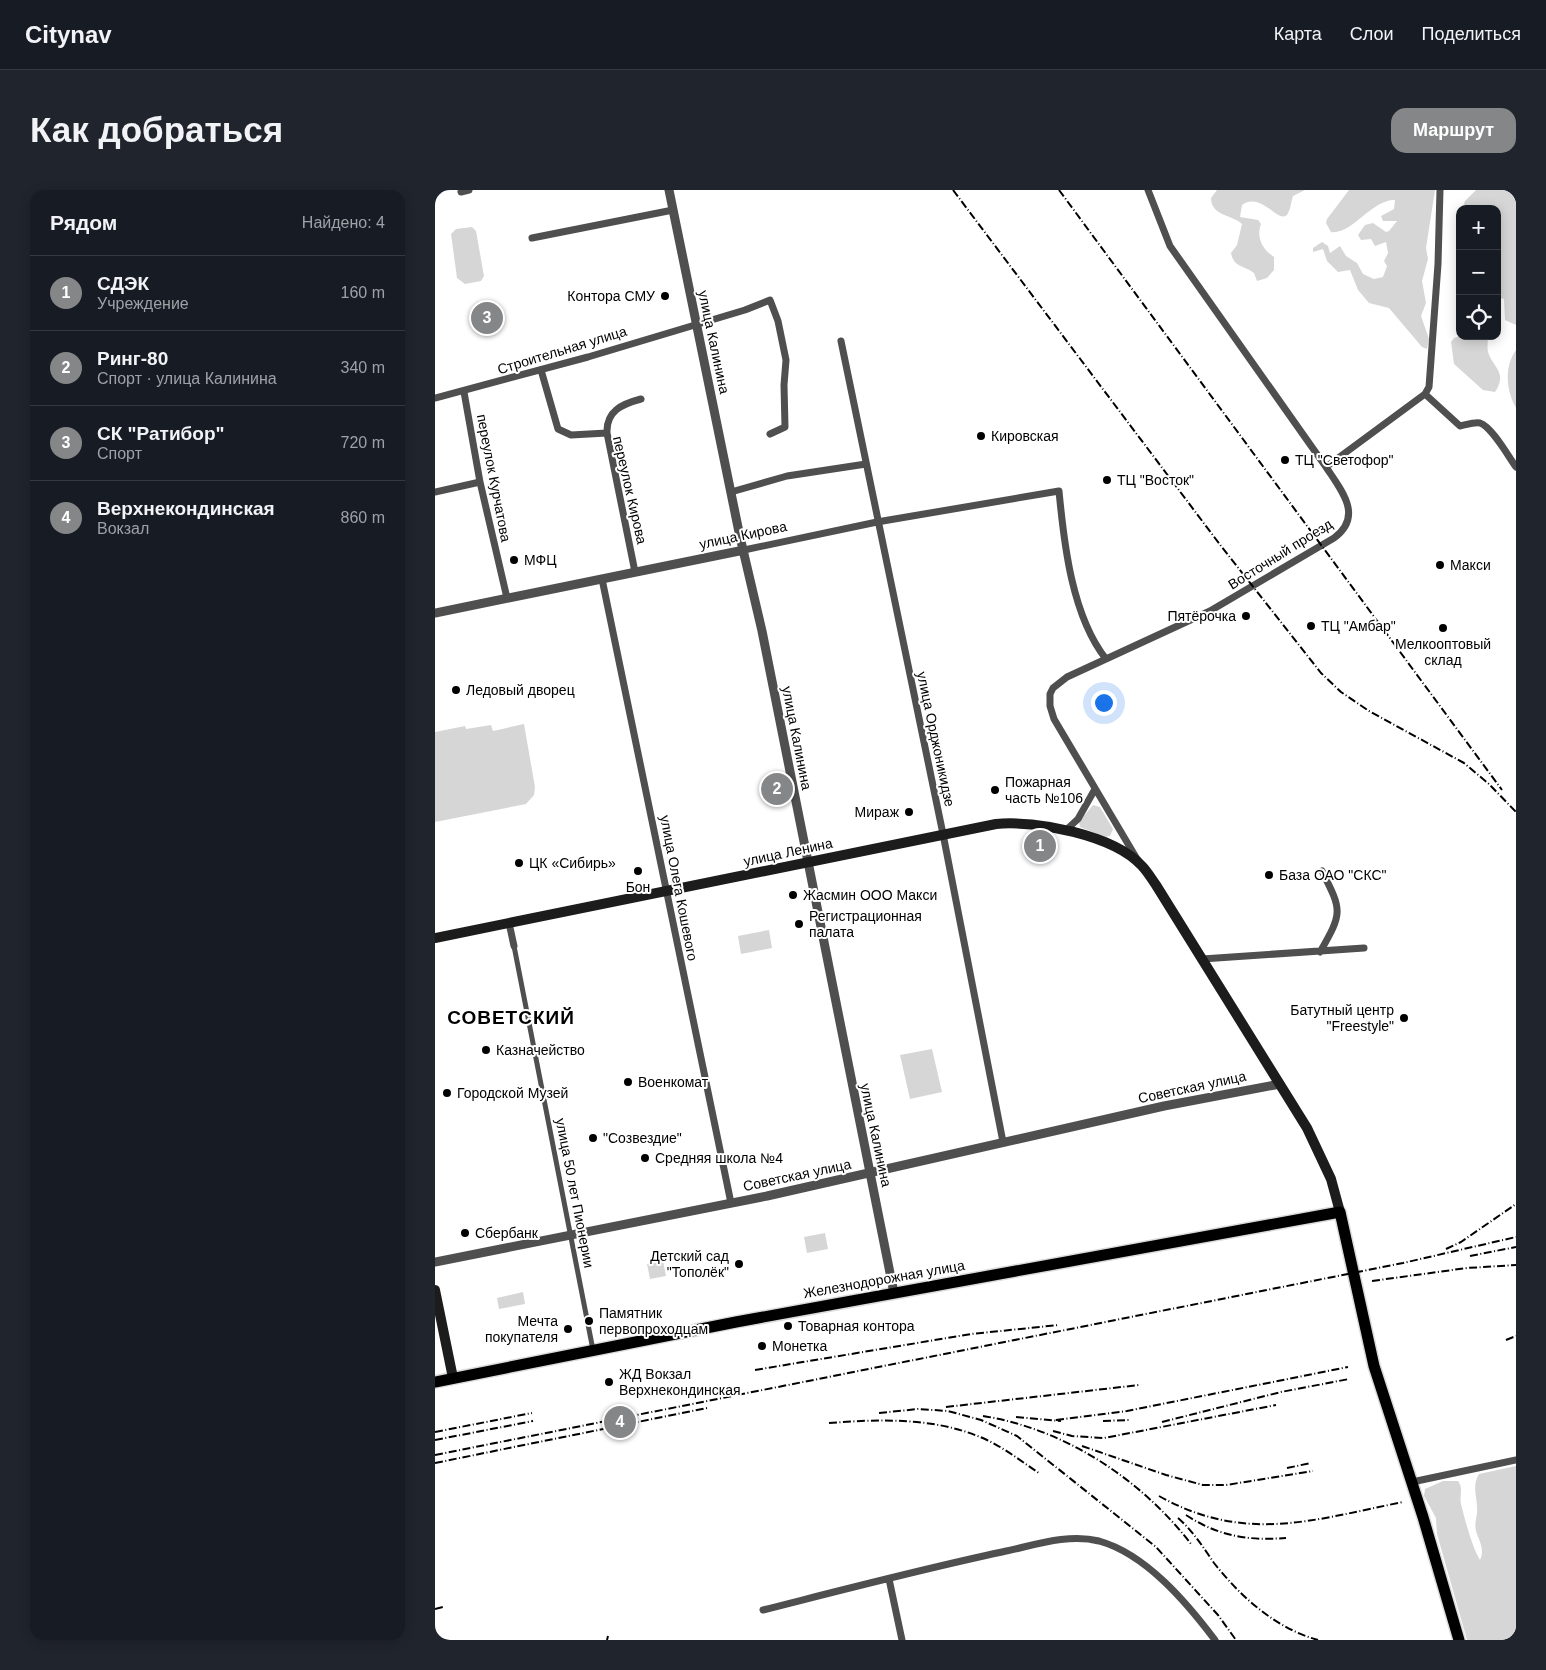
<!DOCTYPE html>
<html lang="ru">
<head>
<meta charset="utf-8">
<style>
  :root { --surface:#171b24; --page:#20242c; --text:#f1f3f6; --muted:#9ea1a6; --line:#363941; --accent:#858687 }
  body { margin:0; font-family:Helvetica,sans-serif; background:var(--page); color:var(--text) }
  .controls { position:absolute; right:15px; top:15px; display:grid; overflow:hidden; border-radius:10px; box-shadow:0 2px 12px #0003 }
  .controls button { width:45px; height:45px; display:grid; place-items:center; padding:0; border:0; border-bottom:1px solid var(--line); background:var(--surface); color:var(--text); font:25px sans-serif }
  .you { position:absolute; left:668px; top:512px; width:18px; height:18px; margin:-12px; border:4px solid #fff; border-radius:50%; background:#1a73e8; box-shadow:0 0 0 8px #1a73e833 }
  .badge { display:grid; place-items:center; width:32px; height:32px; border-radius:50%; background:var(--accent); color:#fff; font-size:16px; font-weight:700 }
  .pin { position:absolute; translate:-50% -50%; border:2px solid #fff; box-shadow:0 1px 5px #0006 }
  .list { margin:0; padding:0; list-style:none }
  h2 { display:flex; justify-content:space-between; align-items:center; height:65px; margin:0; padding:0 20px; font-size:21px }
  h2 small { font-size:16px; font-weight:400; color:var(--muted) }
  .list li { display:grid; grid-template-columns:32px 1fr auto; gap:15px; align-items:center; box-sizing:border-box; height:75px; padding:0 20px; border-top:1px solid var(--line) }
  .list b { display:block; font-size:19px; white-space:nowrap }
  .list p { margin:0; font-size:16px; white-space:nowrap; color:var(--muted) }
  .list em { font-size:16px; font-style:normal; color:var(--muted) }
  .icon { flex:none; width:28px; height:28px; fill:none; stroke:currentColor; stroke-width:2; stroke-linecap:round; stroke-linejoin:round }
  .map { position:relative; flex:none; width:1081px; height:1450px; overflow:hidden; border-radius:15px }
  header { display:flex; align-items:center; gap:30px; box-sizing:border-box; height:70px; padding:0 25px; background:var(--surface); border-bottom:1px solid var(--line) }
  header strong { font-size:24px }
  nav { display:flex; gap:28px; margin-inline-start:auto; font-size:18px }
  .intro { display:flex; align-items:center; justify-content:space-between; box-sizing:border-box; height:120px; padding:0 30px }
  h1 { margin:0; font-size:35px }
  .button { padding:12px 22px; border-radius:15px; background:var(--accent); color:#fff; font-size:18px; font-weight:700 }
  main { display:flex; gap:30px; padding:0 30px }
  aside { flex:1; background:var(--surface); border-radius:15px; box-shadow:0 2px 12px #0003 }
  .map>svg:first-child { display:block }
  .green { fill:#d6d6d6 }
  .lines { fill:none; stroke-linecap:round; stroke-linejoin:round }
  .primary-casing { stroke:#dbdbdb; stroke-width:14 }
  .pedestrian { stroke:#4f4f4f; stroke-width:5 }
  .minor { stroke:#4f4f4f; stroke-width:7 }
  .tertiary { stroke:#4f4f4f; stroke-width:9 }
  .secondary { stroke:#1c1c1c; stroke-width:10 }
  .primary { stroke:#000; stroke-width:11 }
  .rail { stroke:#000; stroke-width:2; stroke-dasharray:8 2.5 1 2.5; stroke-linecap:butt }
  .poi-dot { fill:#000; stroke:#fff; stroke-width:2 }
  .labels { text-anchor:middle; stroke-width:4; stroke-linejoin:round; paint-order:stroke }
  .poi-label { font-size:14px; fill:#000; stroke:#fff; text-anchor:start }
  .street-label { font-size:14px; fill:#000; stroke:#fff }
  .district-label { font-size:19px; font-weight:bold; letter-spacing:1px; fill:#000; stroke:#fff }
</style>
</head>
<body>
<header>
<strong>Citynav</strong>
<nav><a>Карта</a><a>Слои</a><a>Поделиться</a></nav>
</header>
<div class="intro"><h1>Как добраться</h1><a class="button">Маршрут</a></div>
<main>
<aside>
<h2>Рядом<small>Найдено: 4</small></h2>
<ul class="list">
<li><span class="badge">1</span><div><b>СДЭК</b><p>Учреждение</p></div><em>160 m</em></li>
<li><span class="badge">2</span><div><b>Ринг-80</b><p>Спорт · улица Калинина</p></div><em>340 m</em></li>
<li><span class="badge">3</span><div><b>СК &quot;Ратибор&quot;</b><p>Спорт</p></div><em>720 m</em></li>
<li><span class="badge">4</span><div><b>Верхнекондинская</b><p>Вокзал</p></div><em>860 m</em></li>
</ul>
</aside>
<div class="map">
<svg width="1081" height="1450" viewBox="0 0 1081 1450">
  <rect width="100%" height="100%" fill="#fff"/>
  <path class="green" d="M782 0H870L858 6C856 11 856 17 854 21 847 41 828 0 807 15L805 27 823 30 826 34C821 47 827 59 839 67V80L832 88 822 91 819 83C809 75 799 78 796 63L802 55 807 34C798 25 776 26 776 8Z
    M914 0H1000L991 58 993 69 987 91 991 113 986 126 994 149 992 159 987 157 954 118 934 113 923 100 915 80 903 82 892 71 888 59 878 62V58L887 52 893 56 895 63 905 56 911 66 922 73 928 84 939 89 948 87 952 76 949 71 953 63 951 52 940 56 936 49 926 50 923 45 930 35 938 33 951 42 954 41 962 31H948L946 26 959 19 960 10C937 9 917 45 896 42L891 33 892 29Z
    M1041 0H1081V135L1070 130 1069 109 1062 107V19H1027L1030 11Z
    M37 37 41 41 49 86 46 91 30 94 22 88 16 44 21 39Z
    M1025 146H1053C1053 151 1052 158 1053 162 1058 178 1073 182 1060 202L1048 200 1019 174 1016 152 1019 148Z
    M1081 160V218C1071 200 1069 177 1081 160Z
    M89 534 100 597 99 605 91 614 0 632V542L30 536 31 539 56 535 58 541Z
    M658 615 665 617 678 639 675 646 670 647 645 637 644 632Z
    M334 740 337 758 306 764 303 746Z
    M497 859 507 902 475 909 465 865Z
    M390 1043 393 1059 372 1063 369 1047Z
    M228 1071 231 1086 215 1089 212 1074Z
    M88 1102 90 1114 64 1119 62 1108Z
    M1081 1276V1450H1032L1002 1344 1001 1328 989 1306 990 1299 1008 1291H1023C1029 1299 1024 1306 1026 1314 1030 1330 1037 1357 1045 1370 1050 1359 1044 1351 1041 1341 1039 1333 1042 1328 1042 1322 1043 1307 1036 1297 1044 1284Z"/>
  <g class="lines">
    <defs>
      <path id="primary" d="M0 1192 301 1132 905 1022 939 1176 988 1327 1024 1450"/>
    </defs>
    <use href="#primary" class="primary-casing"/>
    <path class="pedestrian" d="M79 756 158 1160"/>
    <path class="minor" d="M26 2 34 0
      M97 48 238 20
      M406 151 508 644 568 952
      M106 180 123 239 136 245 172 243 200 382
      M29 202 45 292 72 408
      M990 204 1025 236C1031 235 1038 232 1045 233 1057 237 1073 266 1081 277
      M0 208 153 167 310 120 335 110 343 131 351 170 349 195 350 237 335 244
      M172 243C171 221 187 214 206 209
      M891 277 990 204 994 197 1003 74 1005 0
      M0 302 45 292
      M296 302 352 286 431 274
      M309 360 442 332 624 301C629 354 637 426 671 469
      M167 389 296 1013
      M630 641 643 629 660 599
      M702 669 619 529 615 516V504L618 498 632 487 775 421 899 348C929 326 906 300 891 277L735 56 713 0
      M74 733 79 756
      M885 762C908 722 907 721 887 681
      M767 769 929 758
      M977 1292 1081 1270
      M454 1389 467 1450
      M328 1420C407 1400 487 1379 567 1362 597 1356 632 1343 664 1351 711 1364 752 1413 780 1450"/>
    <path class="tertiary" d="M234 0 305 347 327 441 459 1103
      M0 423 309 360
      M0 1072 332 1006 729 916 845 894"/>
    <path class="secondary" d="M0 748 561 634C601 630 679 645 707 676 712 681 716 688 721 695L872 938 896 989 905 1022
      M0 1100 18 1188"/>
    <use href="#primary" class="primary"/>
    <path class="rail" d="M518 0 786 356 886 483 906 502 934 521 1029 573 1054 594 1081 622
      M624 0 1067 600
      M1011 1059 1026 1052 1081 1014
      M1035 1066 1081 1057
      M937 1091 1032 1078 1081 1075
      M1071 1150 1081 1146
      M320 1180 536 1144 624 1135
      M511 1217 704 1195
      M444 1223 483 1219 513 1221 546 1230 582 1246 721 1357 783 1425 801 1450
      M548 1226C630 1239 706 1289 756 1354
      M581 1227 626 1231
      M621 1230 692 1221 913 1177
      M668 1231 695 1230
      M727 1232 846 1202 914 1189
      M394 1233C447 1229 502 1227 552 1250 571 1259 587 1272 604 1283
      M618 1241 637 1246 669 1248 841 1215
      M0 1242 97 1223
      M0 1250 98 1231
      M647 1256 731 1285 768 1295H791L878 1281
      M0 1265 968 1073 1081 1047
      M0 1273 272 1218
      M852 1278 876 1273
      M724 1306C810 1354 878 1330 968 1312
      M751 1325C783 1346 813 1351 851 1348
      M743 1328C758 1341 768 1357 779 1373 806 1407 840 1438 883 1450
      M0 1419 8 1417
      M172 1450 173 1446"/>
  </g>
  <g class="poi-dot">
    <circle cx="230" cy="106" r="5"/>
    <circle cx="546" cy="246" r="5"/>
    <circle cx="850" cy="270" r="5"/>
    <circle cx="672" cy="290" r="5"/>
    <circle cx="79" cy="370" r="5"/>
    <circle cx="1005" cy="375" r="5"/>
    <circle cx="811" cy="426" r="5"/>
    <circle cx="876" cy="436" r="5"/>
    <circle cx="1008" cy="438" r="5"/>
    <circle cx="21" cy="500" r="5"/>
    <circle cx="560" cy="600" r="5"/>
    <circle cx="474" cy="622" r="5"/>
    <circle cx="84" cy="673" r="5"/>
    <circle cx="203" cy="681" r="5"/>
    <circle cx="834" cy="685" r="5"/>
    <circle cx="358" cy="705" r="5"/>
    <circle cx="364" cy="734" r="5"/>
    <circle cx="969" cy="828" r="5"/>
    <circle cx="51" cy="860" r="5"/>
    <circle cx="193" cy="892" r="5"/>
    <circle cx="12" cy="903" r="5"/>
    <circle cx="158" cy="948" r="5"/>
    <circle cx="210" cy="968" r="5"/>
    <circle cx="30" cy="1043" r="5"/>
    <circle cx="304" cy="1074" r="5"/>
    <circle cx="154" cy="1131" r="5"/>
    <circle cx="353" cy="1136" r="5"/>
    <circle cx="133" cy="1139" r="5"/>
    <circle cx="327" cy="1156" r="5"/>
    <circle cx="174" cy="1192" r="5"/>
  </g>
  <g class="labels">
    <g class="poi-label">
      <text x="220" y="111" text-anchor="end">Контора СМУ</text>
      <text x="556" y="251">Кировская</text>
      <text x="860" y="275">ТЦ "Светофор"</text>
      <text x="682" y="295">ТЦ "Восток"</text>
      <text x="89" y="375">МФЦ</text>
      <text x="1015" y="380">Макси</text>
      <text x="801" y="431" text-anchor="end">Пятёрочка</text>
      <text x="886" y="441">ТЦ "Амбар"</text>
      <text x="1008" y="459" text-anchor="middle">Мелкооптовый<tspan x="1008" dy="16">склад</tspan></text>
      <text x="31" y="505">Ледовый дворец</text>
      <text x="570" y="597">Пожарная<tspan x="570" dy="16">часть №106</tspan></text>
      <text x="464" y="627" text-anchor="end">Мираж</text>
      <text x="94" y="678">ЦК «Сибирь»</text>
      <text x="844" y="690">База ОАО "СКС"</text>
      <text x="203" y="702" text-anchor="middle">Бон</text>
      <text x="368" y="710">Жасмин ООО Макси</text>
      <text x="374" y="731">Регистрационная<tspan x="374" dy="16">палата</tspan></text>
      <text x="959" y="825" text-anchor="end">Батутный центр<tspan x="959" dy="16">"Freestyle"</tspan></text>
      <text x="61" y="865">Казначейство</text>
      <text x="203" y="897">Военкомат</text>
      <text x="22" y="908">Городской Музей</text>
      <text x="168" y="953">"Созвездие"</text>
      <text x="220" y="973">Средняя школа №4</text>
      <text x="40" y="1048">Сбербанк</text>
      <text x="294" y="1071" text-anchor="end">Детский сад<tspan x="294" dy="16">"Тополёк"</tspan></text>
      <text x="164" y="1128">Памятник<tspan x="164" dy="16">первопроходцам</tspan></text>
      <text x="123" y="1136" text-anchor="end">Мечта<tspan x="123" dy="16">покупателя</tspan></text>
      <text x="363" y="1141">Товарная контора</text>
      <text x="337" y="1161">Монетка</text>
      <text x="184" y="1189">ЖД Вокзал<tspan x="184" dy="16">Верхнекондинская</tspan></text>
    </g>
    <g class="street-label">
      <text transform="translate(279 152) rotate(78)" y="5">улица Калинина</text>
      <text transform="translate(127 160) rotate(-17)" y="5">Строительная улица</text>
      <text transform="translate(59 288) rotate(79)" y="5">переулок Курчатова</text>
      <text transform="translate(195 300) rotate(77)" y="5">переулок Кирова</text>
      <text transform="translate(308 345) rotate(-12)" y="5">улица Кирова</text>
      <text transform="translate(845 364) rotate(-32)" y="5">Восточный проезд</text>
      <text transform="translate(362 548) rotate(79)" y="5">улица Калинина</text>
      <text transform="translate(501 549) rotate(78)" y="5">улица Орджоникидзе</text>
      <text transform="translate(353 662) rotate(-12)" y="5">улица Ленина</text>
      <text transform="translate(244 698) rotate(79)" y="5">улица Олега Кошевого</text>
      <text transform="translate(757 897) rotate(-12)" y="5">Советская улица</text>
      <text transform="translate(441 945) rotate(78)" y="5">улица Калинина</text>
      <text transform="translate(362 985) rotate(-12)" y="5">Советская улица</text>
      <text transform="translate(140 1003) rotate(79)" y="5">улица 50 лет Пионерии</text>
      <text transform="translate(449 1089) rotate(-10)" y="5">Железнодорожная улица</text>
    </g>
    <g class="district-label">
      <text x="76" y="834">СОВЕТСКИЙ</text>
    </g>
  </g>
</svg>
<div class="controls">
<button>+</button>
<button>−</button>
<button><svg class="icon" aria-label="locate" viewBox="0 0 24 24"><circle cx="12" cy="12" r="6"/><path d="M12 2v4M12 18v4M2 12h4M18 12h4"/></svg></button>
</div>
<div class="you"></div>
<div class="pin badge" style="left:605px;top:656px">1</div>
<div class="pin badge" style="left:342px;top:599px">2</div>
<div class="pin badge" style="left:52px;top:128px">3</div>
<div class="pin badge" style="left:185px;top:1232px">4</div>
</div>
</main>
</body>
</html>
